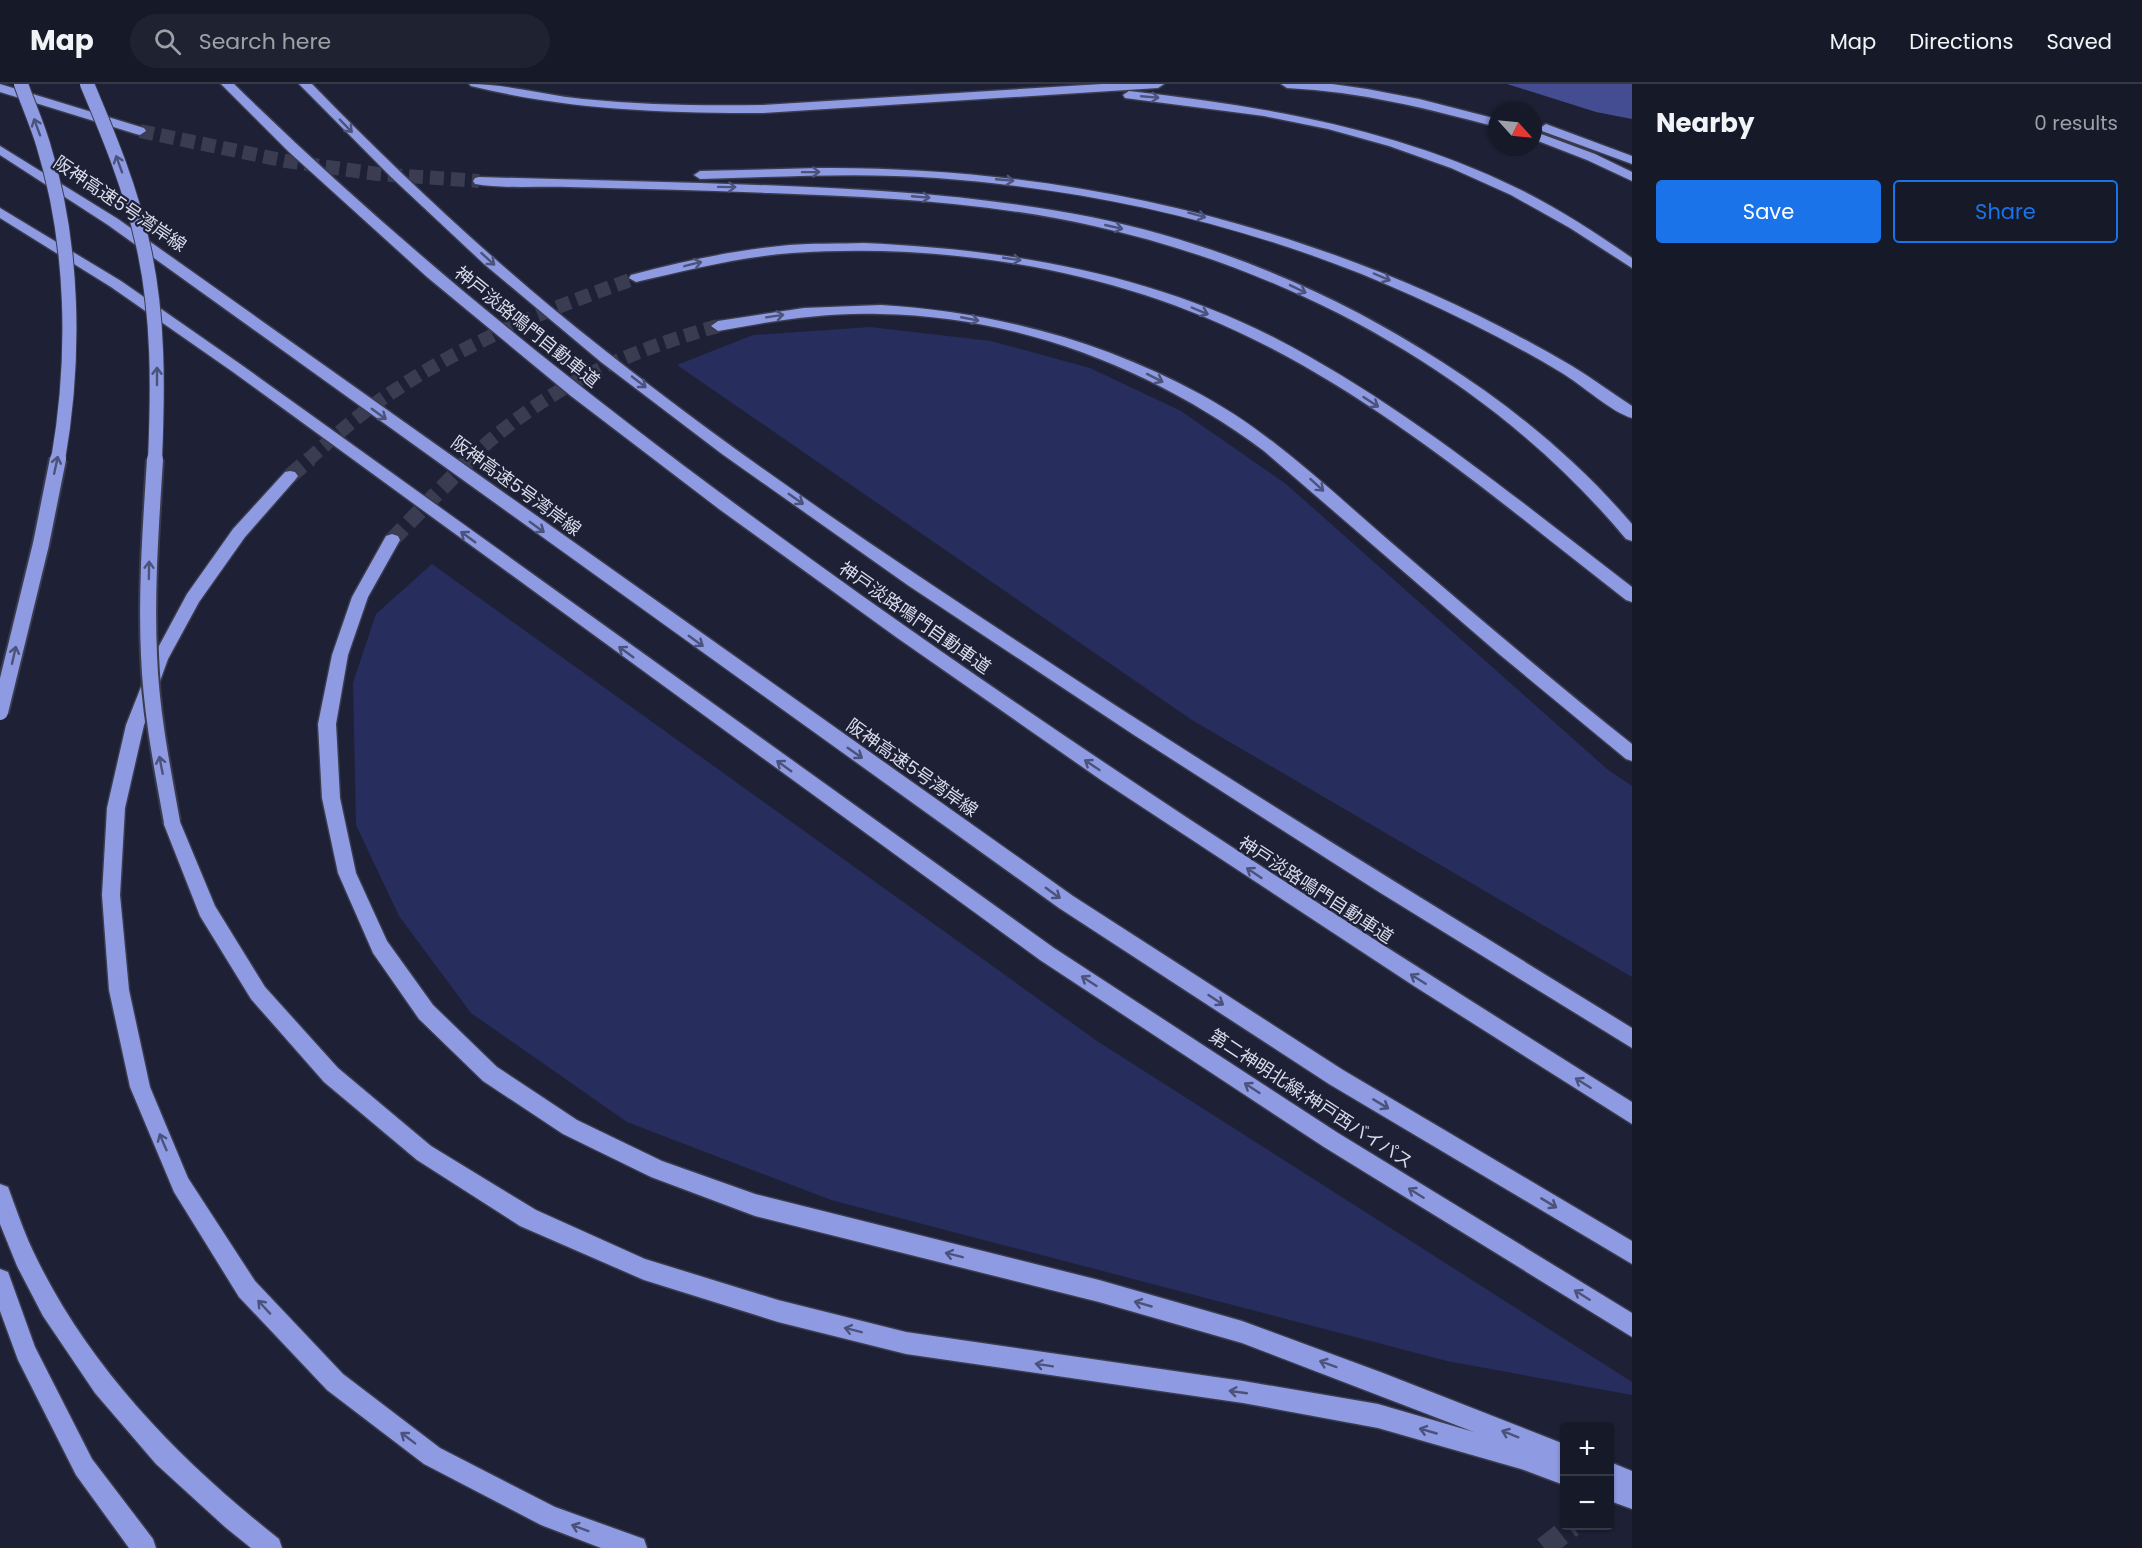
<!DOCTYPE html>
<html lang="en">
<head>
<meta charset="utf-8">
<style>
  :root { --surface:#161928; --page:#1f2230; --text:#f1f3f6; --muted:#9ea0a8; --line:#353845; --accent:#1a73e8 }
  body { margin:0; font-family:Poppins,"Noto Sans JP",sans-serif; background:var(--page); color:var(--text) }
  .controls { position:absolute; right:18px; bottom:18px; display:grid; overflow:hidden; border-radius:6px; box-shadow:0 2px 4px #0004 }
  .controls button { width:54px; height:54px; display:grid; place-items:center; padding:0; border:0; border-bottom:2px solid var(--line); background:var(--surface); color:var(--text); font:30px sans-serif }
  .compass { position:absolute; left:1488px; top:18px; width:54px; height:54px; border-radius:50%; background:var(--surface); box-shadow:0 2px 4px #0004; rotate:117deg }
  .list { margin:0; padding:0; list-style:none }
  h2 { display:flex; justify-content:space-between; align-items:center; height:78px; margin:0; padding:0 24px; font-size:26px }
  h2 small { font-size:20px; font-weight:400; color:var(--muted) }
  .actions { display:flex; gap:12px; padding:18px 24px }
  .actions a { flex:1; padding:14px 0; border:2px solid var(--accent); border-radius:6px; text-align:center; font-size:21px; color:var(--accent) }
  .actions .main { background:var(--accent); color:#fff }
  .icon { flex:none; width:33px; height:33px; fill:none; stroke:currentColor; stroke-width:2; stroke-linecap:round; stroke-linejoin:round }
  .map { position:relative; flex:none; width:1632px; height:1464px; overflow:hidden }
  header { display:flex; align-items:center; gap:36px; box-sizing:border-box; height:84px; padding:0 30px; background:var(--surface); border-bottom:2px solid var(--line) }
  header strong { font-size:28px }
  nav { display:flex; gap:33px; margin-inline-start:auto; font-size:21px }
  .search { width:420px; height:54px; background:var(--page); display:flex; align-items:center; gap:15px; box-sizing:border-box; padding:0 21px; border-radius:33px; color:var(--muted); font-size:22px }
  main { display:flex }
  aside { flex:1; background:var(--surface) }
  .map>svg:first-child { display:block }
  .green { fill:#272d5d }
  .forest { fill:#444d92 }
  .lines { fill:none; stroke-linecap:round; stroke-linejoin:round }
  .highway-tunnel-far2 { stroke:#3a3d51; stroke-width:14; stroke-dasharray:14 7; stroke-linecap:butt }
  .highway-tunnel-far1 { stroke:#3a3d51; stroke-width:16; stroke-dasharray:16 8; stroke-linecap:butt }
  .highway-tunnel { stroke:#3a3d51; stroke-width:22; stroke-dasharray:22 10; stroke-linecap:butt }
  .highway-casing { stroke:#3a3c4e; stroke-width:3 }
  .highway { fill:#8e9be2; fill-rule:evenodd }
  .highway-bridge-far1-casing { stroke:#3a3c4e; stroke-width:16; stroke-linecap:butt }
  .highway-bridge-casing { stroke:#3a3c4e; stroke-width:20; stroke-linecap:butt }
  .highway-bridge-far1 { stroke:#8e9be2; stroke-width:14 }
  .highway-bridge { stroke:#8e9be2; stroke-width:16 }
  .oneway { stroke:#4b527b }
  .labels { text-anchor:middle; stroke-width:4.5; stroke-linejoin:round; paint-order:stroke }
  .street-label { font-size:18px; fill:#d8dbe9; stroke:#1e2136 }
</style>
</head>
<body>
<header>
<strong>Map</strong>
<div class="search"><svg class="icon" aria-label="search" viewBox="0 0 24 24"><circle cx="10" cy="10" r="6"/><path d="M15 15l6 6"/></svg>Search here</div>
<nav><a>Map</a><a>Directions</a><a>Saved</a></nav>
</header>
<main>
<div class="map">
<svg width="1632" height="1464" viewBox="0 0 1632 1464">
  <rect width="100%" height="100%" fill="#1e2136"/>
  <path class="green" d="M870 243 991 257 1090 284 1181 327 1286 400 1607 685 1632 702V893L1192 636 677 281 753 251Z
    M432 480 1097 957 1632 1298V1311L1447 1277 831 1116 627 1038 471 929 399 832 356 741 353 599 376 530Z"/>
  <path class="forest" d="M1507 0H1632V35L1596 28Z"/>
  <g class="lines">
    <path class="highway-tunnel-far2" d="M140 47 286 77 378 90 479 97
      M308 376C336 351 365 325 397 305 471 256 553 223 636 194
      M468 376C545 305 618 270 718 242"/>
    <path class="highway-tunnel-far1" d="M290 392 310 375
      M392 456 470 375"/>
    <path class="highway-tunnel" d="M1610 1402 1632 1379
      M1544 1464 1572 1442"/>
    <defs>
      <path id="highway" d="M0 0 144 44 146 47 140 51 136 50 0 8Z
        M221 0H234C429 191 639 353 861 511 1112 689 1371 855 1632 1018V1040L1414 902 1101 696 896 553 719 425 571 312 427 193 289 68Z
        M299 0H312C388 78 467 153 551 223 700 346 861 455 1023 561 1223 693 1428 818 1632 944V964L1379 808 1134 651 909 502 722 370 601 278 484 180 391 93Z
        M469 0C507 0 545 11 583 15 643 21 703 22 763 21L1102 0H1164L1158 4 763 29C665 29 567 26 471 2Z
        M1281 0H1332L1367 5 1419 15 1497 35V43C1424 24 1363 8 1287 4Z
        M1129 7C1264 22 1397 45 1519 105 1559 125 1596 149 1632 174V184L1570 144 1511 111 1451 84 1389 62 1328 45 1264 32 1125 14 1123 11Z
        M1546 40 1632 72V80L1542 47 1540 44Z
        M1533 47 1595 70 1632 88V97L1587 76 1533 55Z
        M0 62 118 135 1073 812 1343 986 1632 1157V1180L1329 1000 1059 824 108 141 0 71Z
        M819 84C1082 82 1344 148 1572 282 1592 294 1612 309 1632 322V334C1611 328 1582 301 1562 289 1514 260 1464 235 1413 212 1263 144 1100 106 937 94 858 88 779 93 700 95L694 91 700 87Z
        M479 93C581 96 684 98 786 102 888 106 990 113 1091 133 1216 159 1336 209 1442 278 1513 323 1578 377 1632 440V457L1626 455C1493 295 1297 187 1094 142 988 118 878 113 770 109 703 106 636 105 569 103 538 102 505 105 475 100L473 97 475 94Z
        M0 124 121 197 243 282 1054 864 1338 1049 1632 1229V1253L1324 1063 1040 876 233 288 111 203 0 134Z
        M863 159C1005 165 1148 189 1275 254 1404 321 1517 415 1632 503V518L1626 516C1510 426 1396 328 1265 261 1122 187 952 158 792 169 739 173 687 186 636 198L629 194 631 191C683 177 736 166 789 161 814 159 839 160 863 159Z
        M881 221C993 228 1101 256 1200 310 1269 347 1327 403 1386 454 1467 524 1548 593 1632 660V677L1626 675 1499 570 1264 367C1154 285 1018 232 880 230 826 228 772 237 718 247L711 242 718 237 804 224Z
        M290 387 295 388 298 392 295 396 245 453 199 518 168 575 144 641 125 724 120 811 129 906 150 1003 188 1094 255 1197 343 1290 440 1364 555 1423 644 1455 647 1464H601L541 1441 424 1380 327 1306 239 1213 174 1108 130 1003 109 906 102 811 107 724 126 641 152 575 187 510 233 445 285 388Z
        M392 450 398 452 400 456 368 513 348 571 336 640 340 714 356 789 387 857 433 921 497 983 577 1036 662 1077 755 1110 1099 1196 1242 1237 1383 1289 1564 1360V1401L1521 1385 1378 1344 1243 1319 906 1270 778 1238 644 1196 520 1142 417 1076 324 998 251 915 200 832 163 738 166 733 172 730 178 733 215 822 265 903 338 984 431 1062 536 1126 645 1175 778 1216 906 1248 1243 1297 1378 1320 1474 1348 1242 1259 1099 1218 755 1132 651 1093 563 1050 483 997 419 935 373 869 338 789 322 714 318 640 332 571 352 513 386 452Z
        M0 1100 8 1103C16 1124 23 1146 33 1167 88 1283 179 1376 279 1455L282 1464H251L225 1443 156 1380 95 1309 43 1232 17 1182 0 1140Z
        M0 1185 8 1188 35 1263 92 1375 153 1455 156 1464H129L76 1391 18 1276 0 1227Z
        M1610 1378 1632 1387V1425L1610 1417Z"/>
    </defs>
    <use href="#highway" class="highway-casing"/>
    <use href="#highway" class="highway"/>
    <defs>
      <path id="highway-bridge-far1" d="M21 0C28 20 37 40 43 60 74 160 76 273 58 376
        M87 0C109 52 131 105 143 161 159 231 158 305 155 376"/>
      <path id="highway-bridge" d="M155 375C151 440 146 505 149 571 151 627 162 683 172 738
        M0 628 41 460 58 375"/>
    </defs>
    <use href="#highway-bridge-far1" class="highway-bridge-far1-casing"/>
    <use href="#highway-bridge" class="highway-bridge-casing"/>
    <use href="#highway-bridge-far1" class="highway-bridge-far1"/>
    <use href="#highway-bridge" class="highway-bridge"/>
  </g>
  <defs><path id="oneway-shaft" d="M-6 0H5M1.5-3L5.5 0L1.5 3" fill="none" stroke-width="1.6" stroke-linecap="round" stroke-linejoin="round" transform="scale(1.5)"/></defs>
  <g class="oneway">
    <use href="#oneway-shaft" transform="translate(1150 13) rotate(5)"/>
    <use href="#oneway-shaft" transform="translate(346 42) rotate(46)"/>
    <use href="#oneway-shaft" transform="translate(37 43) rotate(-110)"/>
    <use href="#oneway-shaft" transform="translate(119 80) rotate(-110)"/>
    <use href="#oneway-shaft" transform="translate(811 88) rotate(-1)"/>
    <use href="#oneway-shaft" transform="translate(1005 96) rotate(5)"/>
    <use href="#oneway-shaft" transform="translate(727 103) rotate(1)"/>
    <use href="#oneway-shaft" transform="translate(921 113) rotate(5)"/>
    <use href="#oneway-shaft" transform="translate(1197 131) rotate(15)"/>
    <use href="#oneway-shaft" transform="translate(1114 143) rotate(13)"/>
    <use href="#oneway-shaft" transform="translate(488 175) rotate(42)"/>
    <use href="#oneway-shaft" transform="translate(1012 175) rotate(8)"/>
    <use href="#oneway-shaft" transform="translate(693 180) rotate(-14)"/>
    <use href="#oneway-shaft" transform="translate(1382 193) rotate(23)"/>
    <use href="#oneway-shaft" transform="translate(1298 205) rotate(26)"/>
    <use href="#oneway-shaft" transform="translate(1200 227) rotate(23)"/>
    <use href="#oneway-shaft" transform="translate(775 232) rotate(-9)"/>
    <use href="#oneway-shaft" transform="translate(970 235) rotate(11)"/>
    <use href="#oneway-shaft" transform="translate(157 292) rotate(-90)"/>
    <use href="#oneway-shaft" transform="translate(1155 294) rotate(27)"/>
    <use href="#oneway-shaft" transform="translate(639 298) rotate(38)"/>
    <use href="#oneway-shaft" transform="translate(1371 318) rotate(33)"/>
    <use href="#oneway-shaft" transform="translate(379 330) rotate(36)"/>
    <use href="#oneway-shaft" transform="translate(56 381) rotate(-78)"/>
    <use href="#oneway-shaft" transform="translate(1317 401) rotate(42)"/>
    <use href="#oneway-shaft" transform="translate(796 415) rotate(35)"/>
    <use href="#oneway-shaft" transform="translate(537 443) rotate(36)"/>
    <use href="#oneway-shaft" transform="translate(468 453) rotate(-144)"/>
    <use href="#oneway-shaft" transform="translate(149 486) rotate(-89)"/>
    <use href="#oneway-shaft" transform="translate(696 557) rotate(36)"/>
    <use href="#oneway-shaft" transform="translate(626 568) rotate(-144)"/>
    <use href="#oneway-shaft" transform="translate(14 571) rotate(-77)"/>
    <use href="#oneway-shaft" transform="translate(855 669) rotate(35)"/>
    <use href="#oneway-shaft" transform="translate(161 681) rotate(-101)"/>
    <use href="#oneway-shaft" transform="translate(1092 681) rotate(-146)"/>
    <use href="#oneway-shaft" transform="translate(784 682) rotate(-144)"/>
    <use href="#oneway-shaft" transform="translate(1254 789) rotate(-146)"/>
    <use href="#oneway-shaft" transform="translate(1053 809) rotate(36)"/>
    <use href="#oneway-shaft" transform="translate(1418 895) rotate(-148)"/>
    <use href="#oneway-shaft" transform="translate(1089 897) rotate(-147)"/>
    <use href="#oneway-shaft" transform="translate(1216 916) rotate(33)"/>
    <use href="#oneway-shaft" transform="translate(1583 999) rotate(-148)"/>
    <use href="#oneway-shaft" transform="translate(1252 1004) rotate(-147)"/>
    <use href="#oneway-shaft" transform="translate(1381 1020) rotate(31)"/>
    <use href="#oneway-shaft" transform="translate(163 1058) rotate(-113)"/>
    <use href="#oneway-shaft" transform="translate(1416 1109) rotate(-148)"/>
    <use href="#oneway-shaft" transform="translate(1549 1119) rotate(31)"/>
    <use href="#oneway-shaft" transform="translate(954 1171) rotate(-166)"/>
    <use href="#oneway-shaft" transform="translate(1582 1211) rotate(-148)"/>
    <use href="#oneway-shaft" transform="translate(1143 1220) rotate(-164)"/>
    <use href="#oneway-shaft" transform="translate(264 1223) rotate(-133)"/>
    <use href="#oneway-shaft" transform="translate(853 1246) rotate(-166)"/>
    <use href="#oneway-shaft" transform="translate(1328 1280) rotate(-160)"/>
    <use href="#oneway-shaft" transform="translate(1044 1281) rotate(-171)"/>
    <use href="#oneway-shaft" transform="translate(1238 1308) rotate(-172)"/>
    <use href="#oneway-shaft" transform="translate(1428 1347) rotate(-164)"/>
    <use href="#oneway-shaft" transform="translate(1510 1350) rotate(-158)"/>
    <use href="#oneway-shaft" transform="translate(408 1354) rotate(-143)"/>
    <use href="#oneway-shaft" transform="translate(580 1444) rotate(-160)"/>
  </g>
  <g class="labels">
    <g class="street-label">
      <text transform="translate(120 120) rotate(34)" y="6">阪神高速5号湾岸線</text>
      <text transform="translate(527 243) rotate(39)" y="6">神戸淡路鳴門自動車道</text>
      <text transform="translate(516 402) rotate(36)" y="6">阪神高速5号湾岸線</text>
      <text transform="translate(915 534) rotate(35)" y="6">神戸淡路鳴門自動車道</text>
      <text transform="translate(912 684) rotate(35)" y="6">阪神高速5号湾岸線</text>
      <text transform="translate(1316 806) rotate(33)" y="6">神戸淡路鳴門自動車道</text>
      <text transform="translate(1311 1015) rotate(33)" y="6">第二神明北線;神戸西バイパス</text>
    </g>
  </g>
</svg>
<div class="controls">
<button>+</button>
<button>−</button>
</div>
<svg class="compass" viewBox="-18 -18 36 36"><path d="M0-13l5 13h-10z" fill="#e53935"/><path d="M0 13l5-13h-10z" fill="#9ea0a8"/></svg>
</div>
<aside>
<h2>Nearby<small>0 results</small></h2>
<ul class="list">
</ul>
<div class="actions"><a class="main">Save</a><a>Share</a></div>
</aside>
</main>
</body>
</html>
